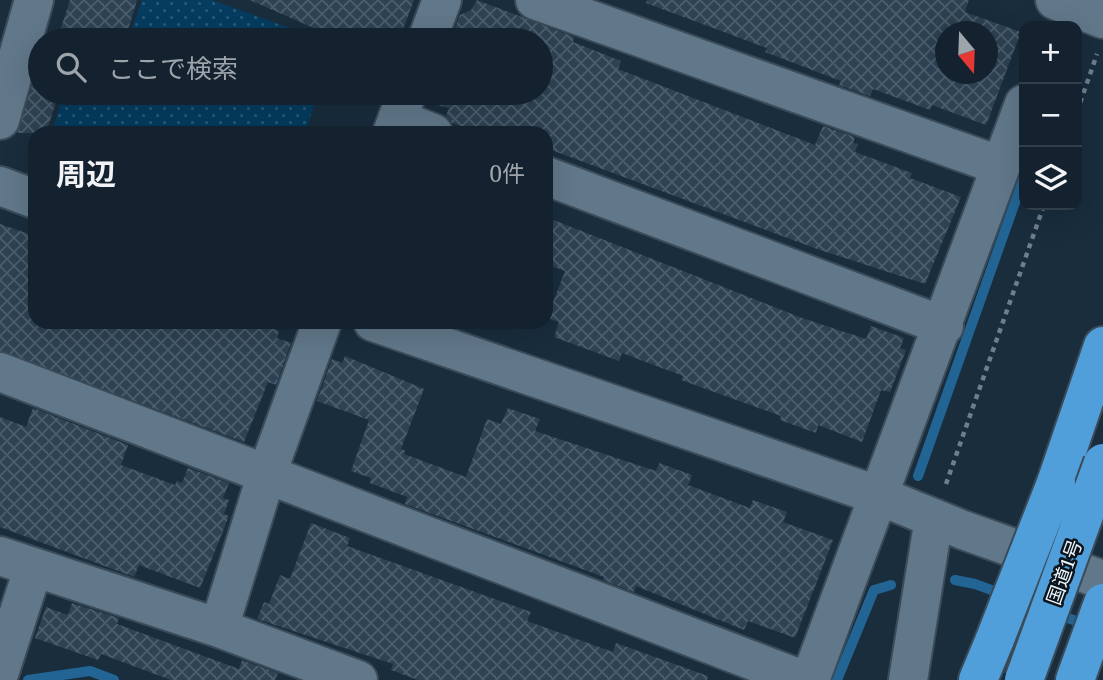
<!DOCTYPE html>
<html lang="ja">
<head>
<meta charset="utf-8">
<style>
  :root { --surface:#13222e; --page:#202f3a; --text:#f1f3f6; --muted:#9da4aa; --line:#323f4a }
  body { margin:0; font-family:"Noto Serif","Noto Sans JP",serif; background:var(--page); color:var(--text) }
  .controls { position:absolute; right:21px; top:21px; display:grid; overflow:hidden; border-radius:14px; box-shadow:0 7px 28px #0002 }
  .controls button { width:63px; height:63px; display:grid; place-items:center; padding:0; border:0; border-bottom:2px solid var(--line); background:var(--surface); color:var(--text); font:35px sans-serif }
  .compass { position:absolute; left:935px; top:21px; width:63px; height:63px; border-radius:50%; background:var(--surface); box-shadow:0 7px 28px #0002; rotate:161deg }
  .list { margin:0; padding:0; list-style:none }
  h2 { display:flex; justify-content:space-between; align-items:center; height:91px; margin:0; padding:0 28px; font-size:30px }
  h2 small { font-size:23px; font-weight:400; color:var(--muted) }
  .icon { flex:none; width:38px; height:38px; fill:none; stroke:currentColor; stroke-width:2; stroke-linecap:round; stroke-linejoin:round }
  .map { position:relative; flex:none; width:1103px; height:680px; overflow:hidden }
  .search { position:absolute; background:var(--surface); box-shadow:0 7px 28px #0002; left:28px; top:28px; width:525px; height:77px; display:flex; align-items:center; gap:18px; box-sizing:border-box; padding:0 24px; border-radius:38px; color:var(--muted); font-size:26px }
  .panel { position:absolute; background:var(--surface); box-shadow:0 7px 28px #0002; left:28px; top:126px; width:525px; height:203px; border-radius:21px }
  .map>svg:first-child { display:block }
  .park { fill:url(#park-dots) }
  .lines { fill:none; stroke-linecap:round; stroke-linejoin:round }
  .stream { stroke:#226594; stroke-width:10 }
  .building { fill:url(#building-cross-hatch); fill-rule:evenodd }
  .minor-casing { stroke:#3b4b58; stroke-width:42 }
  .highway-casing { stroke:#3b4b58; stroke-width:42 }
  .path { stroke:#6e7e8c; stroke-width:4.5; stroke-dasharray:5 5; stroke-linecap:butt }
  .minor { stroke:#61788a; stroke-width:38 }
  .highway { stroke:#509fdb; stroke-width:38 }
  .highway-bridge-casing { stroke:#3b4b58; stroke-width:42; stroke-linecap:butt }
  .highway-bridge { stroke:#509fdb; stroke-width:38 }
  .labels { text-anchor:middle; stroke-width:5; stroke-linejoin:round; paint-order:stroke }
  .street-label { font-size:19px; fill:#ecf6ff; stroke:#0b141b }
</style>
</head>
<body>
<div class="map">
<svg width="1103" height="680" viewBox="0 0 1103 680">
  <defs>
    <pattern id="park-dots" width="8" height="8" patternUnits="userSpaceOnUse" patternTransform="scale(1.75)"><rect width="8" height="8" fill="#053c5f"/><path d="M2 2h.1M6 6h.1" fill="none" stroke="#2a5977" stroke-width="1.8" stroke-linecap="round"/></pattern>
    <pattern id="building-cross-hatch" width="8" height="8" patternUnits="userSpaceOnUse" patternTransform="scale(1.75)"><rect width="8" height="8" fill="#2d4253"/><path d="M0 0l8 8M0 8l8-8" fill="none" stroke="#4c5e6d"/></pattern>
  </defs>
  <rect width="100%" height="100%" fill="#192d3d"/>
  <path class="park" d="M142 0H212L323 40H128Z
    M64 93H318L305 133H52Z"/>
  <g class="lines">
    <path class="stream" d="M918 476 1024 177
      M955 580 975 584 1087 625
      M28 680 90 671 114 680
      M837 680 874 590 891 585"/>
  </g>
  <path class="building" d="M70 0H137L125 40H57Z
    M250 0H414L399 40H341Z
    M477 0 574 37 573 42 621 61 618 69 815 145 823 126 855 137 853 143 858 144 855 152 912 173 910 178 961 197 925 284 817 249 546 148V133H480L452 123 446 116 449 108 438 105 443 93H541V40H450L460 15 471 10Z
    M647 0H969L965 12 1021 32 986 125 932 105 930 110 873 89 870 96 839 85 841 81 765 52 767 48 646 3ZM946 32H988V74H946Z
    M40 58V93H59L46 133H17Z
    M546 217 802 318 866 339 871 326 904 338 900 348 906 350 890 392 881 390 862 442 818 425 816 433 780 420 781 416 681 380 683 376 622 353 619 361 554 337 559 322 547 318 565 271 546 264Z
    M0 224 35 236V322H256L279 331 277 338 291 343 276 385 268 382 244 442 0 351Z
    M345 356 424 389 401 449 406 451 404 454 466 477 487 419 501 424 508 408 540 419 535 431 656 471 659 463 692 475 688 485 750 508 753 500 787 512 783 522 833 540 795 638 748 621 744 630 636 586 634 592 603 580 604 577 405 504 407 497 370 483 371 478 351 471 369 420 317 401 332 359 342 363Z
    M33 408 128 445 121 465 175 485 177 481 182 483 188 468 229 483 223 498 229 500 224 514 229 516 200 588 139 565 134 577 0 527V417L26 427Z
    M311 523 350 538 347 546 531 612 527 621 613 652 616 643 708 676 707 680H418L391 670 393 664 257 619 264 602 269 604 280 575 290 579Z
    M72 603 119 618 117 624 239 669 242 660 278 673 275 680H171L101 654 98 660 35 638 46 607 68 615Z"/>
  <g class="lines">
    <defs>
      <path id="minor" d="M535 0 1001 166
        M1055 0 1103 19
        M427 40 442 0
        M397 119 433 133
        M0 120 34 0
        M392 133 407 93
        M546 176 944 326
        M0 186 35 199
        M373 322 877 495 963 530 1103 580
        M0 372 803 680
        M0 556 219 628 358 680
        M219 628 266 476 322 322
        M0 671 33 569
        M810 680 1024 104
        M908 680 934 518"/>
      <path id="highway" d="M1056 483 1103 346
        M978 680 995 639
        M1075 680 1103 603"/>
    </defs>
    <use href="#minor" class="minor-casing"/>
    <use href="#highway" class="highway-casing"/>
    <path class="path" d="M1077 112 1097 54
      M946 484 1044 205"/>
    <use href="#minor" class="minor"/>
    <use href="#highway" class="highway"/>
    <defs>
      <path id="highway-bridge" d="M995 639 1056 483
        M1024 680 1103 463"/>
    </defs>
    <use href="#highway-bridge" class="highway-bridge-casing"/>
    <use href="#highway-bridge" class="highway-bridge"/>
  </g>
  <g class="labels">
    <g class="street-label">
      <text transform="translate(1064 572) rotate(-70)" y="7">国道1号</text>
    </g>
  </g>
</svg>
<div class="controls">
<button>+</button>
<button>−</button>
<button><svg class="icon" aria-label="layers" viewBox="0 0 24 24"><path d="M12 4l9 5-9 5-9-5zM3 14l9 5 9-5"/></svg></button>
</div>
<svg class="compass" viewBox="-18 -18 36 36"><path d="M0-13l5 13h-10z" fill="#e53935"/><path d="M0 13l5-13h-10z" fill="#9da4aa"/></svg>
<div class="search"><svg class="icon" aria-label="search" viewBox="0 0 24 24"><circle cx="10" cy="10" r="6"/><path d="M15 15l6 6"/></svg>ここで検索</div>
<section class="panel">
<h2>周辺<small>0件</small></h2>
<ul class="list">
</ul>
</section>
</div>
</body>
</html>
